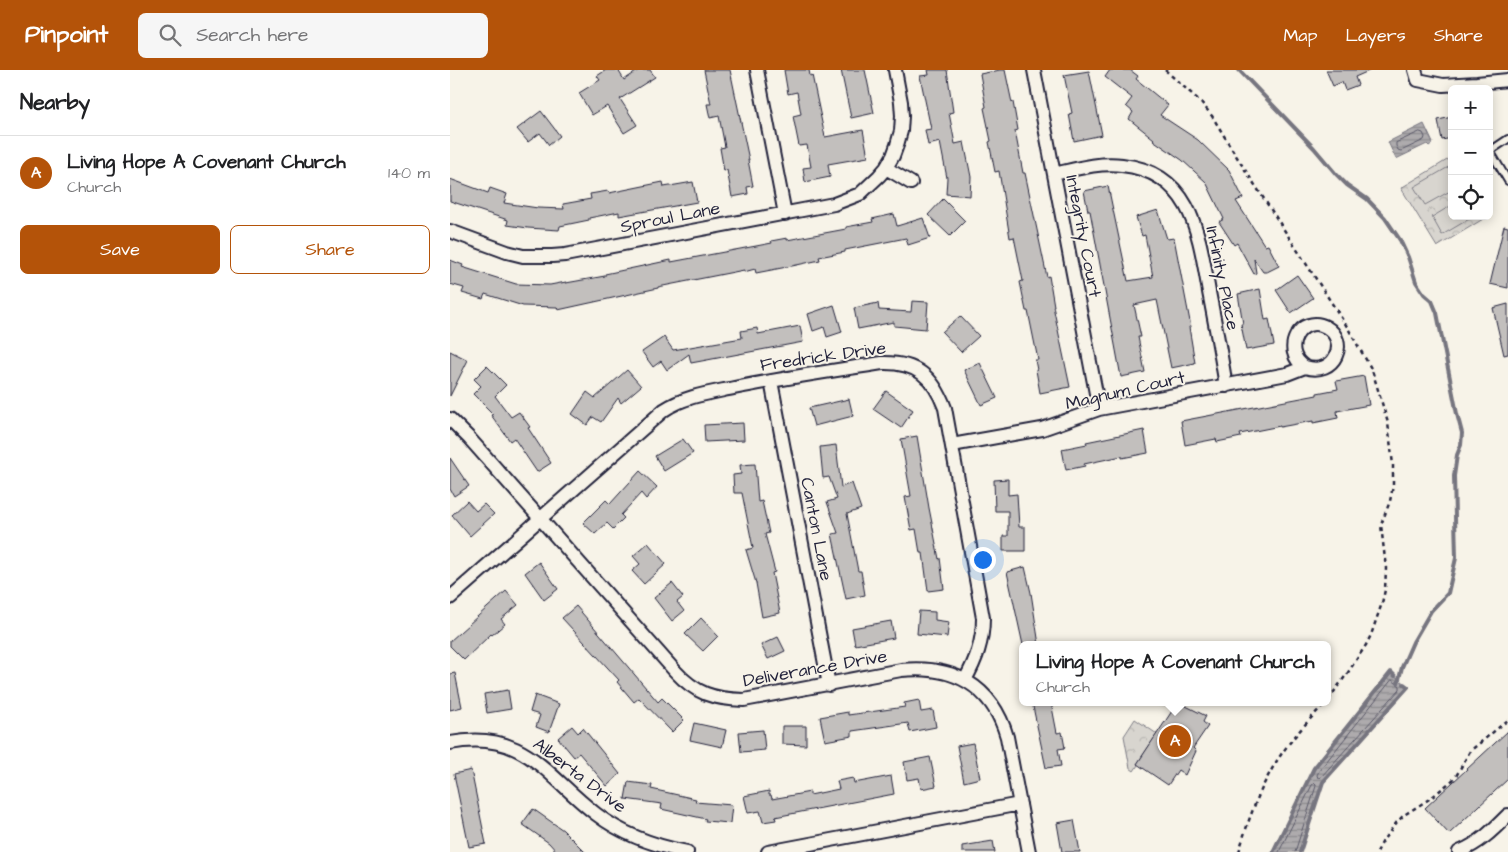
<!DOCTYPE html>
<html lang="en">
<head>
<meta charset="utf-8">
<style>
  :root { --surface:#fff; --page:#f6f6f6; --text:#202124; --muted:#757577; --line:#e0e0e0; --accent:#b45309 }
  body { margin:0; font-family:"Architects Daughter",sans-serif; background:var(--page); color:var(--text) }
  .controls { position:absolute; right:15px; top:15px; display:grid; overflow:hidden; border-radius:8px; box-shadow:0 2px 12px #0003 }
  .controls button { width:45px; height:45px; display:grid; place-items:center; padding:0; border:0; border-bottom:1px solid var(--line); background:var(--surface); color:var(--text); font:25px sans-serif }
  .you { position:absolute; left:532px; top:489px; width:18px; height:18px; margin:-12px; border:4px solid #fff; border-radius:50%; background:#1a73e8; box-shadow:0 0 0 8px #1a73e833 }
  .badge { display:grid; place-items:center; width:32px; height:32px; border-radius:50%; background:var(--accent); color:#fff; font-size:16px; font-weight:700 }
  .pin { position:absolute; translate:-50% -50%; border:2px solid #fff; box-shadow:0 1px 5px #0006 }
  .popup { position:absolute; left:569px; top:571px; width:312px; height:65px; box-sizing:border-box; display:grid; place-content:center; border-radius:8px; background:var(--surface); filter:drop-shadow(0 1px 4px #0005); font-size:16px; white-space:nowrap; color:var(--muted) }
  .popup b { font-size:19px; color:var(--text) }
  .popup::after { content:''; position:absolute; left:50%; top:100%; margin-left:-10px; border:10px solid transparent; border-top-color:var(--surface) }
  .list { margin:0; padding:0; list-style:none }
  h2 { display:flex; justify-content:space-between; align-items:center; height:65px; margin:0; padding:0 20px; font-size:21px }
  h2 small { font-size:16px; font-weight:400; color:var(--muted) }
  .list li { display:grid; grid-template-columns:32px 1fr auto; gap:15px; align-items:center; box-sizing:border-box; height:75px; padding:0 20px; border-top:1px solid var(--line) }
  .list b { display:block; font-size:19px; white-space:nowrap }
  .list p { margin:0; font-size:16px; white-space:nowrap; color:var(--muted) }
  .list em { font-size:16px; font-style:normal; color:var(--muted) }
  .actions { display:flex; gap:10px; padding:15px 20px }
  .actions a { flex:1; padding:11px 0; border:1px solid var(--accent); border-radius:8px; text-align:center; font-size:18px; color:var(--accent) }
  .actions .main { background:var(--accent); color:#fff }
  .icon { flex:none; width:28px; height:28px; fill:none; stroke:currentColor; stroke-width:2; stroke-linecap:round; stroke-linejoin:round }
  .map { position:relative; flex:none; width:1058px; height:782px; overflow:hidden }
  header { display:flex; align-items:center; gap:30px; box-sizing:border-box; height:70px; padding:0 25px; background:var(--accent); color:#fff }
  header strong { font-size:24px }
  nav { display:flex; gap:28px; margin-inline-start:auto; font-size:18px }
  .search { width:350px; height:45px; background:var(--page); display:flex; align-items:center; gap:12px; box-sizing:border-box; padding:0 18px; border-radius:8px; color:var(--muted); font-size:19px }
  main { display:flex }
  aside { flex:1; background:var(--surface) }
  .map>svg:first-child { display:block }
  .park { fill:url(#park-crowns); stroke:#7d7c85 }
  .pitch { fill:#d8d5cf; stroke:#7d7c85 }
  .water { fill:url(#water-rules); stroke:#76747f }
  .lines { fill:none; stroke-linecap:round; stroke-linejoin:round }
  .shore { stroke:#5a5969; stroke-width:1 }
  .stream { stroke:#76747f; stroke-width:4 }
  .building { fill:#c2bfbd; stroke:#22223b }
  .lane-casing { stroke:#22223b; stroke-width:10 }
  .street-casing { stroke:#22223b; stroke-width:16 }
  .path { stroke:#22223b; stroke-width:2.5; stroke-dasharray:4 4; stroke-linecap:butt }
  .lane { stroke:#f7f3e8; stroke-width:6 }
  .street { stroke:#f7f3e8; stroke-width:12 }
  .labels { text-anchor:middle; stroke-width:4; stroke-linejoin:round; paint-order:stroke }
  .street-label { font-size:18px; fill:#22223b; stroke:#f7f3e8 }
</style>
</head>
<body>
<header>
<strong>Pinpoint</strong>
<div class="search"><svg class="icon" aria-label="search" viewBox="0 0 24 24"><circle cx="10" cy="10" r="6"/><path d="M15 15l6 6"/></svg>Search here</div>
<nav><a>Map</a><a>Layers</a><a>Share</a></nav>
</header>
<main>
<aside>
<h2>Nearby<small></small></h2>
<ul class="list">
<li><span class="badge">A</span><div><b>Living Hope A Covenant Church</b><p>Church</p></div><em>140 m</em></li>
</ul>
<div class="actions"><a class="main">Save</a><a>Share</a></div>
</aside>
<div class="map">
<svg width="1058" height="782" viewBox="0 0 1058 782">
  <defs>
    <pattern id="park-crowns" width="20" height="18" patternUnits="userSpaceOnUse" patternTransform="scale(1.25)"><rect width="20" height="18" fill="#d8d5cf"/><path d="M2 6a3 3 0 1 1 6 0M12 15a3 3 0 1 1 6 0" fill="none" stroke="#b9b7b3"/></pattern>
    <pattern id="water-rules" width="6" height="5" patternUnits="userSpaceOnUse" patternTransform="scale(1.25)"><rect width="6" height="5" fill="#aeabad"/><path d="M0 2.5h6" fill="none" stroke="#8d8b8e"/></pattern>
  </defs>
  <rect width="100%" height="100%" fill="#f7f3e8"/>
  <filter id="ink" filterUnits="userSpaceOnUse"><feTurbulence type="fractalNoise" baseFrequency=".02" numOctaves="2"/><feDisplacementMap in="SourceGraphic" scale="10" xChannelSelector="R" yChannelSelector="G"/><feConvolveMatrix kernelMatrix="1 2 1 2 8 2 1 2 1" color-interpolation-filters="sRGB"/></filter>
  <g filter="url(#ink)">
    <path class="park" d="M1002 87V146H1038L987 177 951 118Z
      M685 649 707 664 687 694 688 695 684 701 680 698 674 666Z"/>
    <path class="pitch" d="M1002 95V120L975 135 964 117Z
      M1002 135V146H1024L992 165 982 147Z"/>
    <path class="water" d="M974 54 983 73 979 76 977 74 946 89 938 72Z
      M941 602 958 617 873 712 850 782H823L864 698Z"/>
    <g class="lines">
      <path class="shore" d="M970 62 973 63 975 67 974 70 951 81 948 80 946 76V73Z
        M942 610 950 616V619L871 707 868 708 867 705 869 701Z
        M829 782 862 715 865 713 866 716 845 782"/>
      <path class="stream" d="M789 0 864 78 886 104 897 115 917 129 935 148 950 170 958 187 966 212 974 224 982 231 987 243 1007 344 1012 363 1011 375 1007 385 1004 406 1006 488 998 523 981 541 963 572 952 597 948 613
        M823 782 864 698 941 602 945 606
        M850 782 873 712 958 617 954 614"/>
    </g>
    <path class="building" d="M156 0H168L174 10 189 0H200L205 7 170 29 187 55 174 63 157 36 142 45 129 23 150 10 147 6Z
      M254 0H280L299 90H298L303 116 297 117 298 124 282 127 277 100 274 101 270 78 275 77 269 46 260 48 257 34H261Z
      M334 0H359L360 6 362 5 375 67 413 60 418 87 378 94 380 107 355 112 353 98 361 97 357 75 349 76 343 46 351 44 347 22 338 24Z
      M391 0H415L424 43 401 48Z
      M478 0H497L503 42 499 43 505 74 514 72 521 107 520 126 496 124 497 108 490 72 478 75 475 60 481 59 470 6 479 5Z
      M550 0H555L562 33 563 32 568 60 565 61 573 103H575L597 207 599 206 604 236H603L620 317 590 323 586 300H587L585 290H588L578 241H576L570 212 573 211 564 167 560 168 549 101 545 102 539 72 541 71 534 38 536 37 530 4Z
      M660 0H680L688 6 686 9 718 35 710 45 748 70 779 100 793 128 786 131 815 176 818 175 829 196 817 202H813L804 189 806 203 804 204 787 173 784 175 769 152 774 149 756 112 732 90 703 70 704 69 679 49 683 42 676 36 682 28 655 7Z
      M876 0H921L905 7 908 15 895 20 892 12 883 16Z
      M639 1 652 65 624 71 619 44 622 43 614 5Z
      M91 41 110 66 99 75 90 63 78 72 67 59Z
      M1002 47V68L992 70 988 50Z
      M0 109 38 123 40 118 57 124 54 133 88 138 114 139 113 134 141 129 140 124 158 121 159 123 213 112 214 117 243 112 247 132 169 146V142L139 148V150L110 156 109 160 78 158 57 155 58 150 0 131Z
      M658 116 678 211 703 207 695 165 692 166 686 147 708 140 717 169 724 168 741 257H739L745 293 721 298 707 230 684 235 691 267H688L695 302 671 307 640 141H638L634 121Z
      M493 129 515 151 500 166 478 145Z
      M444 144 447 156 473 148 480 168 458 175 456 168 395 180V182L369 187 370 190 342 196 306 203 305 199 294 202V200L208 217V218L108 240 107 237 73 236 35 224 33 229 12 223 14 218 0 214V190L13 195 12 197 66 214 100 215 116 212V213L155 206V204L207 193 221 190V192L322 173 321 171 337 168V170L396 159V157L423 152 422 149Z
      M1054 156 1058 157V218L1040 214Z
      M847 205 863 228 841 243 826 220Z
      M810 219 815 250 819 249 824 275 796 280 791 254H793L788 224Z
      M462 231 478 232 476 259 444 256V252L408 259 404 238 428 233 429 240 461 242Z
      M1058 234V284L1054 285 1043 238Z
      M384 235 392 262 377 267 374 257 363 261 358 244Z
      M510 246 529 266 511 282 492 262Z
      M350 256 353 272 241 293 239 284 217 300 211 291 203 297 192 282 214 267 223 280 292 268 291 261 307 258 308 264Z
      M0 281 18 290 0 326Z
      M530 293 547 328 531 335 514 300Z
      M37 296 56 315 45 326 61 347 69 342 80 357 78 358 101 393 87 402 64 368 60 371 41 345 43 344 23 324 31 316 24 309Z
      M177 300 191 316 171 333 168 328 151 352 143 347 137 355 122 344 137 322 145 328Z
      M914 306 919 335 887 341 888 348 863 353V351L830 357V356L790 364 791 367 767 372 766 369 735 375 731 351 867 325V323L888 319 886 311Z
      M436 321 463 340 451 358 423 339Z
      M399 329 403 346 364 356 359 338Z
      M293 353 294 370 255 372 254 355Z
      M694 360 698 383 672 388V386L634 394 635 396 616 400 612 379 637 374 636 372Z
      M467 366 479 438 489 489 490 488 494 519 478 521 473 483H470L466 459 461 460 455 427 461 426 451 369Z
      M233 369 243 383 214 401 205 386Z
      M386 375 391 417 402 413 411 439 397 444 408 501H411L415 525 396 529 382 464 388 463 377 432 387 429 379 407 373 408 370 377Z
      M0 388 19 416 4 426 0 419Z
      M305 394 308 432 312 431 319 463 315 464 325 502 322 503 330 543 312 547 306 513 296 480 303 478 292 423H284L283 405 291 404 290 395Z
      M190 401 207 417 196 429 191 423 171 445 174 448 163 459 157 453 145 464 133 453 156 430 160 434Z
      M558 409V425L567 424 569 457H575V481H553V466H558V441H545L544 410Z
      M17 431 26 441 34 434 44 444 20 466 2 445Z
      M198 473 216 494 194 514 182 501 190 494 183 486Z
      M89 492 108 519 94 530 75 503Z
      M575 497 581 523 589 575H573L557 502Z
      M222 513 233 527 227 532 234 541 222 551 204 528Z
      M56 521 68 535 51 549 55 554 42 565 41 564 14 590 0 576V571Z
      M126 536 208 632 212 628 234 650 222 662 189 628 184 632 167 612 169 610 112 548Z
      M469 541 485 542V550L499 552 497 567 467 564Z
      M251 548 268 566 253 581 235 564Z
      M441 551 444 568 405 575 402 558Z
      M328 567 335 581 318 589 311 575Z
      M5 603 12 637 0 640V604Z
      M58 620 61 639 37 643 34 624Z
      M85 625 109 634 99 662 86 657 90 645 80 642Z
      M469 630 471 642 483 640 486 657 460 662 458 653 402 661V666L375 671 370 647 398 642V645L455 637 454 633Z
      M582 632H601L607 663 612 662 615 678 608 679 611 696 596 698Z
      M728 632 756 646 753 652 758 656 743 678 746 681 735 705 728 700 718 715 687 694Z
      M244 653 276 660 272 677 240 670Z
      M122 656 128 663 133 658 170 704 157 716 129 683 124 687 108 668Z
      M332 656H356V675L332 674Z
      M313 660 315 680 291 682 289 662Z
      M1058 661V709L999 764 975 738Z
      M523 673 530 708 514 712 507 676Z
      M480 687 486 716 471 719 469 708 457 710 454 692Z
      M21 700 36 774 19 777 4 704Z
      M441 706 444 724 325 747 326 750 313 752 310 741 298 743 294 726 319 721V725H321L322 729 360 722V725L389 719 387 711 403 708 404 713Z
      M178 712 202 715 201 719 246 729 245 732 282 735 280 753 255 751 256 749 211 739 212 734 175 729Z
      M83 739 113 760 135 782H107L99 773 72 754Z
      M624 750 630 782H612L607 753Z
      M543 771 545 782H512V776Z"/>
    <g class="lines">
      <defs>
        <path id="lane" d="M1058 69 1040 81 1058 111"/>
        <path id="street" d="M307 0 335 144
          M584 0 649 339
          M965 0 968 10 993 15 1027 13 1058 10
          M436 98 461 113
          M604 104C626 99 649 92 672 95 743 103 749 166 759 222 765 253 771 285 776 316
          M0 161 57 182 73 186H102L115 185 384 134 410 124 429 106 436 98 443 86 447 75 451 61 452 46 451 32 445 0
          M321 311 379 615
          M0 349 19 368 225 601C246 624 263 629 294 630L451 600C503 595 542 615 557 667L579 782
          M502 375 592 359 649 339 837 304 855 297C829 281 851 243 876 257 900 271 885 307 855 297
          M0 528 214 340C235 326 260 323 284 318 333 308 382 301 432 293 466 292 483 306 495 338L533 548C533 572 526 590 515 610
          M0 673C75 659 95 705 146 744 172 764 205 776 237 782
          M318 782 570 734
          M1009 782C1030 773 1042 761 1058 745"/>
      </defs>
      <use href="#lane" class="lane-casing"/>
      <use href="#street" class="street-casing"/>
      <path class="path" d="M715 0 751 32 762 46 790 92 896 255 922 300 938 353 943 395V416L940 431 931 455 936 498 935 520 932 533 921 565 916 575 897 604 878 630
        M789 782C798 750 810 717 828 689 841 669 859 650 876 632
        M927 782 934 769 947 752 954 745 981 728 1005 708 1020 681 1058 650"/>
      <use href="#lane" class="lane"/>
      <use href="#street" class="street"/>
    </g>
  </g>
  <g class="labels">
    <g class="street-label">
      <text transform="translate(220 147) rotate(-11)" y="6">Sproul Lane</text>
      <text transform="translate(634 166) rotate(79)" y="6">Integrity Court</text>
      <text transform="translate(773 208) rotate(78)" y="6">Infinity Place</text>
      <text transform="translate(373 286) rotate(-8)" y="6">Fredrick Drive</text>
      <text transform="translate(675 320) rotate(-13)" y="6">Magnum Court</text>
      <text transform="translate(367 459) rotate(79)" y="6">Canton Lane</text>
      <text transform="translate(365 598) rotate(-10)" y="6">Deliverance Drive</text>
      <text transform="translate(130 705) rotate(37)" y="6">Alberta Drive</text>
    </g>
  </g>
</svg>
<div class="controls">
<button>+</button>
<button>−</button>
<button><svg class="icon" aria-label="locate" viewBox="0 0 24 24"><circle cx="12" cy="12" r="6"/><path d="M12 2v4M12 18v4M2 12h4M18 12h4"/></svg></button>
</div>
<div class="you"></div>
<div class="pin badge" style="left:725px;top:671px">A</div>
<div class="popup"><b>Living Hope A Covenant Church</b>Church</div>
</div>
</main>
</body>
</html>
